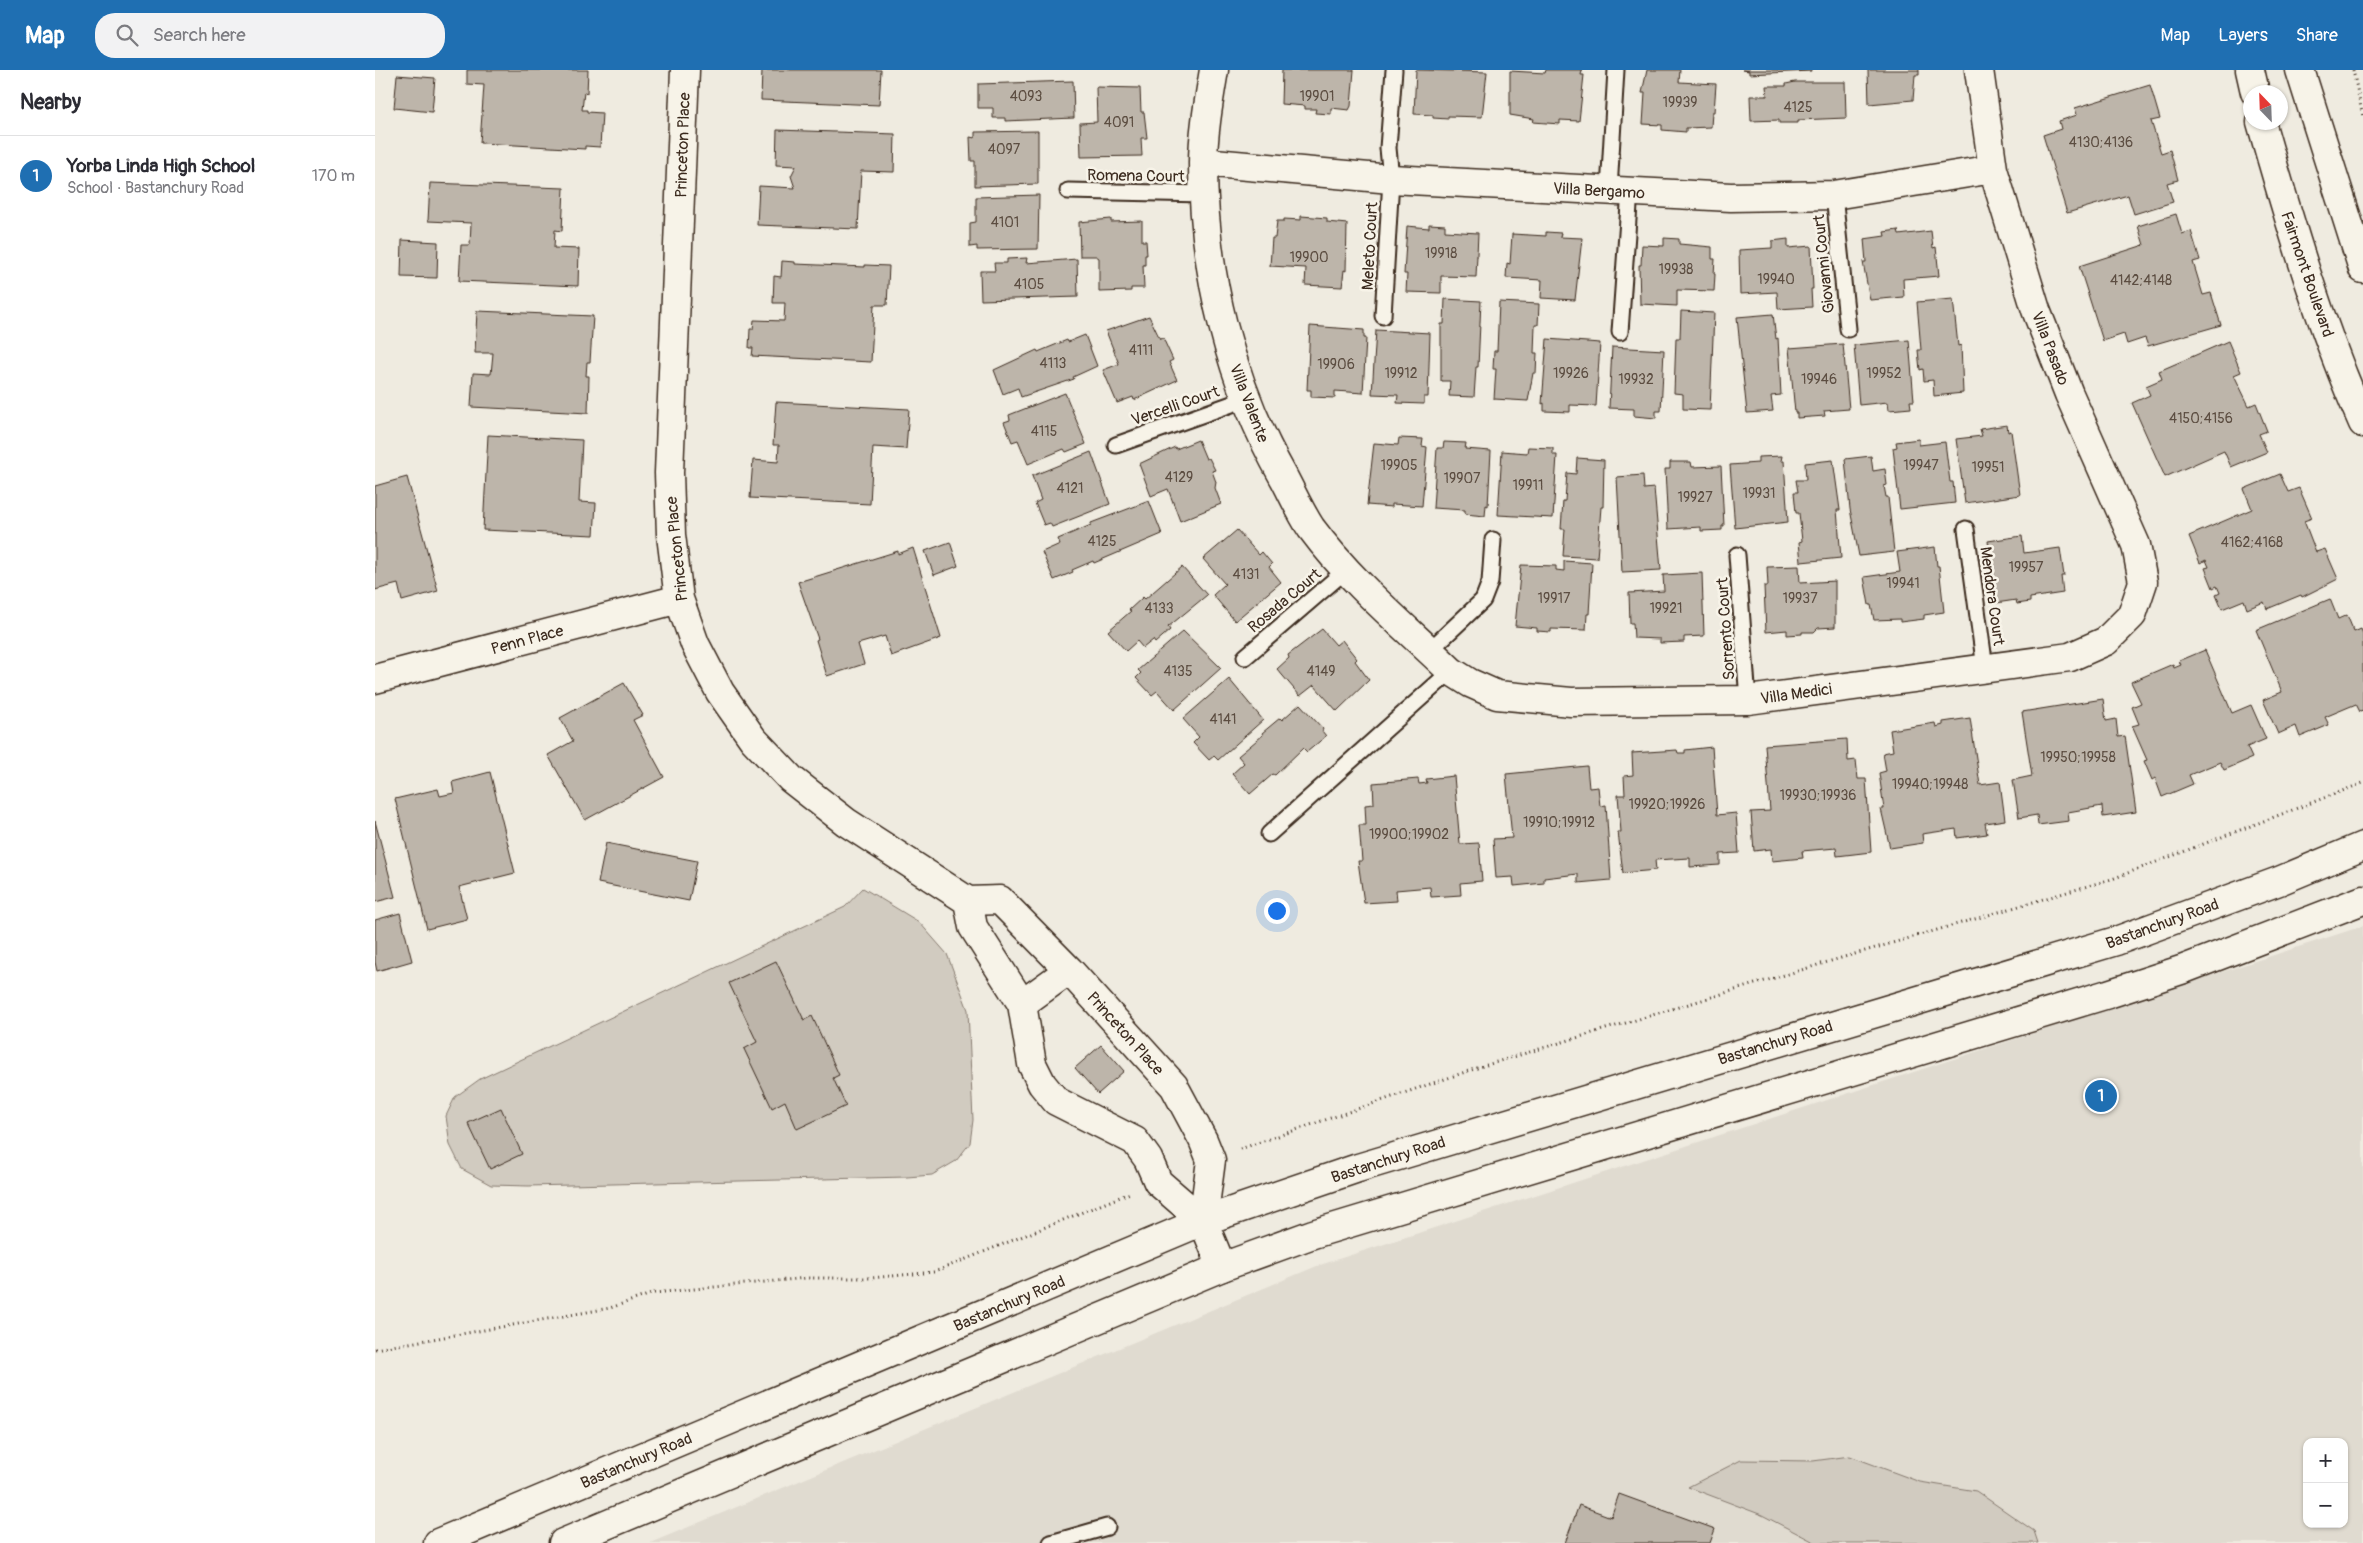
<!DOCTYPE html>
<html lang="en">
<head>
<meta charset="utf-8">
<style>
  :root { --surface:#fff; --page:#f2f2f3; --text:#2b2b33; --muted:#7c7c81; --line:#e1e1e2; --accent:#1f6fb2 }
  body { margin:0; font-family:Pangolin,sans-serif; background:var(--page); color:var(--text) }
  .controls { position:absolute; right:15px; bottom:15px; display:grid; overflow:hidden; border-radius:10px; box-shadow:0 1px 4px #0004 }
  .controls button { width:45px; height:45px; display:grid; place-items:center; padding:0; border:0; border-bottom:1px solid var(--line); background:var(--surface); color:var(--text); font:25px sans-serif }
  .compass { position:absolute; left:1868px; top:15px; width:45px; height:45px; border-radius:50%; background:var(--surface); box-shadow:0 1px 4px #0004; rotate:337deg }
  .you { position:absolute; left:901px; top:840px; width:18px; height:18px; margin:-12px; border:4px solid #fff; border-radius:50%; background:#1a73e8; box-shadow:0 0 0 8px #1a73e833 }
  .badge { display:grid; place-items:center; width:32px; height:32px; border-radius:50%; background:var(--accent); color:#fff; font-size:16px; font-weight:700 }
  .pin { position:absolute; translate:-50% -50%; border:2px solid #fff; box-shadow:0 1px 5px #0006 }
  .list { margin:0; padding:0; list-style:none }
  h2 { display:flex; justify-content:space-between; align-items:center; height:65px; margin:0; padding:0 20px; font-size:21px }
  h2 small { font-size:16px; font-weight:400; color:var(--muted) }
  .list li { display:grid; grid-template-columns:32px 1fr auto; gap:15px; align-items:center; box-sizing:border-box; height:80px; padding:0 20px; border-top:1px solid var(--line) }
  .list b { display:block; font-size:19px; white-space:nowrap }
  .list p { margin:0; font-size:16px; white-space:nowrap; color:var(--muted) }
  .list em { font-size:16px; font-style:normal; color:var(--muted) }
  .icon { flex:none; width:28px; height:28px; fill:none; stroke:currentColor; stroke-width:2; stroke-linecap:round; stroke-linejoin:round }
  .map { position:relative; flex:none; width:1988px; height:1473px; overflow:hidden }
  header { display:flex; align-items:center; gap:30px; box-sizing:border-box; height:70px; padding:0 25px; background:var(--accent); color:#fff }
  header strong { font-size:24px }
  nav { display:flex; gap:28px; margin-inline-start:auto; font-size:18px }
  .search { width:350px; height:45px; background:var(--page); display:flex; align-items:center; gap:12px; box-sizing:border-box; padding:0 18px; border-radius:20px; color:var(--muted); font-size:19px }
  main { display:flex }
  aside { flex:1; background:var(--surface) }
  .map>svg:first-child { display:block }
  .built { fill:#e0dbd0; fill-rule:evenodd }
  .green { fill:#d1cbc0; stroke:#867a6f }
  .building { fill:#bdb5aa; stroke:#3b2a1e }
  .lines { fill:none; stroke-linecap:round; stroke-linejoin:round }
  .service-casing { stroke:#3b2a1e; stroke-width:19 }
  .minor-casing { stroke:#3b2a1e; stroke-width:31 }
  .secondary-casing { stroke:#3b2a1e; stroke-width:31 }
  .path { stroke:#3b2a1e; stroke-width:3; stroke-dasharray:1 4; stroke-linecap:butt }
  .service { stroke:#f7f3e8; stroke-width:15 }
  .minor { stroke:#f7f3e8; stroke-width:28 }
  .secondary { stroke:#f7f3e8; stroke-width:28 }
  .labels { text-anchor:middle; stroke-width:5; stroke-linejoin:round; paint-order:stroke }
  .number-label { font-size:14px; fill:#5c4d41 }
  .street-label { font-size:16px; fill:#3b2a1e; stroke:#f7f3e8 }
</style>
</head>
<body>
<header>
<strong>Map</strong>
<div class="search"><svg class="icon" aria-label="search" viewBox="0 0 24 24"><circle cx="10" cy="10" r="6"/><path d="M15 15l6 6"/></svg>Search here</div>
<nav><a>Map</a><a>Layers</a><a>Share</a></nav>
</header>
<main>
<aside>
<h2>Nearby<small></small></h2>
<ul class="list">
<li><span class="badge">1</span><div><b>Yorba Linda High School</b><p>School · Bastanchury Road</p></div><em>170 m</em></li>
</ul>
</aside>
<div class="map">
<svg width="1988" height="1473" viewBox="0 0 1988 1473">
  <rect width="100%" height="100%" fill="#efebe0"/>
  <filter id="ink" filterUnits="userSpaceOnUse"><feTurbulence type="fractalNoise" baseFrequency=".02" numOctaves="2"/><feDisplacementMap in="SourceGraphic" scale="10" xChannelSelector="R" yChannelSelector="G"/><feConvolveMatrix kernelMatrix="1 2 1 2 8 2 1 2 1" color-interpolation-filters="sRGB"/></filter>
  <g filter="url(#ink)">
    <path class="built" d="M1988 856V1473H275L942 1196ZM1932 1372H1969V1454H1932Z"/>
    <path class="green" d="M488 818 544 852 572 884 593 940 598 1050 595 1073 581 1091 557 1105 532 1107 153 1116 116 1115 87 1099 75 1075 71 1046 80 1027 105 1009 470 837Z
      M1475 1386 1545 1412 1601 1421 1659 1461 1663 1473H1441L1387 1445 1313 1417 1366 1390 1438 1391Z"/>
    <path class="building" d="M92 0H213L212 23 209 22 207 40H212V42L227 43 225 77 210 76V79L105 73 109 15 92 14Z
      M387 0H506L504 35 386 30Z
      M907 0H979L976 36 974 40 956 38V44L940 43 941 39H930V36L906 34Z
      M1041 0 1112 2 1107 47 1073 46V49L1058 48V45L1039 44Z
      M1171 0H1207L1206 5H1209L1204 51 1185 50V54L1158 52 1159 49 1135 45V1L1170 3Z
      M1272 0H1305L1304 12 1341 14 1339 42H1337L1336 57 1311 58V62L1287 60V55L1268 54 1270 23H1267Z
      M1367 0H1436V1L1374 4V1Z
      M1493 0H1544V5H1540L1538 30 1494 34Z
      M22 5 60 8 57 42 19 38Z
      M698 11 699 48 630 51V48H618V38H603V14Z
      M1420 12H1470L1471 48 1423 50V53H1404V50L1376 51 1375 26H1392L1391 16H1411V14Z
      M1775 15 1785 49 1776 51 1786 83 1795 80 1803 110 1792 113 1798 132 1759 144 1753 125 1692 143 1668 65 1686 59 1684 51 1702 45 1700 38Z
      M721 17 765 18 766 42H769L772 68H766L767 86 706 87 705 53 722 52Z
      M402 60 520 64 519 102 486 101 483 159 382 155 384 116 420 118 416 106 421 96 401 95Z
      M663 61V114L600 116V91H596L595 67 600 68V62Z
      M55 113 189 118 187 161 180 160 179 178 204 179 203 216 84 211 86 175H95L96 153 53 151Z
      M664 125 663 179 602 180V176L595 177V153L601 152V127Z
      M1801 144 1807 164 1816 161 1825 190 1818 192 1828 225 1836 223 1846 255 1773 276 1770 268 1752 274 1749 264 1728 271 1704 196 1769 175 1763 156Z
      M926 146 952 148V152L972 154 971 201 969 200 967 217 930 215 931 198 895 196 897 168H900L902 151H909V149L926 150Z
      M736 149V152L767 151V171H771L772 185H770V195H768L769 218H756V221L724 222V188L721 186H705L704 152Z
      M1054 154 1070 155V161L1103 163 1101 207 1066 206V223L1031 222 1032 204H1029L1032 156 1054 158Z
      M1523 160 1524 165 1556 161 1558 178 1561 177 1564 206 1528 209 1529 227 1495 230 1488 192H1491L1489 169 1510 166 1509 162Z
      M1171 162 1186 163 1185 167 1207 168 1200 230 1166 228 1167 210 1131 208 1132 193 1135 194 1137 164 1171 166Z
      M1289 168 1304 169V174L1337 177V189H1340L1339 204H1340L1339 221 1302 220V236L1265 234 1264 195H1266L1267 175 1289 176Z
      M1413 169V178L1436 176 1438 219H1436L1437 237 1403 239 1402 222 1365 224 1364 180 1397 178V171Z
      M27 170 63 172 62 208 26 207Z
      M652 188 651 193 702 189 703 227 606 230 605 201H620L619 193H632V189Z
      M407 191 420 192V194L490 197V195L514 196 512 235H499L496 292 377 286 378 278H374L375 259H378L379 250 409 251 410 233H398L399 206 406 207Z
      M1070 229 1106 231 1103 297H1101L1099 327 1074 326 1075 311H1066V254H1069Z
      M1578 229 1583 276 1586 275 1588 323 1559 326 1558 310 1549 311 1548 299 1545 300 1543 280H1546L1542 232Z
      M1124 232 1164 234 1163 255H1160L1159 283H1162L1161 303H1158L1153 331 1119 329 1121 299H1118L1119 281H1122Z
      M102 241 218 246 215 292H212L211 306H214L213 343 96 337 98 303 116 304 118 283H100Z
      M1306 241 1339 243 1335 340 1308 339V324L1299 323 1301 268H1305Z
      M1398 244 1401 269 1403 268 1406 325 1396 326 1398 341 1372 343 1362 247Z
      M774 246 785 269 788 268 798 290 794 292 802 310 759 330 758 327 742 333 728 300 744 294 731 261Z
      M935 256 989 260V268H991L988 323 960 321V328L936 327V320H932Z
      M1001 260 1055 263 1053 327H1049V334L1022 333 1023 325 997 324Z
      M710 265 722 296 698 307 699 309 646 327 643 318 628 324 619 300 662 280 663 282 692 270 693 272Z
      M1172 269 1225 273 1221 336 1195 335V342L1169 341V333L1167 334Z
      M1534 270 1539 331H1535L1536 338 1514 340 1513 332 1484 335 1479 275Z
      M1853 271 1866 302 1859 305 1874 336 1881 333 1892 361 1884 364 1892 382 1856 397 1849 381 1790 407 1757 333 1775 325 1771 316 1787 309 1784 301Z
      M1468 274 1474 339 1449 341 1450 346 1422 348V343H1420L1414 278Z
      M1237 277 1289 280 1286 341H1281V348L1259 346V339L1234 338Z
      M690 323 711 374 691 382 689 379 653 394 643 370 637 372 629 352 635 350 634 345Z
      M401 332 534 339 531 379 498 377 495 434 375 428 378 390 403 392 404 375H398Z
      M1632 355 1633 362 1636 361 1645 425 1590 433 1581 369 1607 366 1605 359Z
      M113 365 207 370 204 432 221 433 219 465 108 460Z
      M1024 368 1048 369 1047 376 1052 377 1047 436 1017 434V437L992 435 999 373 1023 375Z
      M1544 369V375L1570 372 1575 412H1578L1580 433 1525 439 1518 378 1522 377 1521 372Z
      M823 370 831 389 834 388 840 400 837 401 841 412 840 418 846 434 805 451 793 419 776 426 764 394 800 377 801 379Z
      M1069 372 1091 373 1090 379 1116 381 1113 436 1111 435 1110 446 1090 444V440L1058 438 1062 378H1068Z
      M1153 377 1178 378V385H1182L1178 448 1123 445 1127 381 1152 383Z
      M716 382 735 434 677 457 675 453 669 455 660 433 666 430 657 406Z
      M1407 386 1406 391H1409L1413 452 1360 458 1355 395 1383 393V387Z
      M1496 386 1498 401 1510 399 1512 415 1509 416 1511 427H1513L1519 482 1484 486 1475 439 1470 389Z
      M1202 388 1229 390 1228 437H1226L1222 488 1188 486 1190 459H1186L1188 431H1190L1192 403 1201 404Z
      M1458 390 1465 440H1462L1466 488 1426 492 1424 472 1427 471 1424 443H1421L1419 422H1423L1421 410H1431L1430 393Z
      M1295 392H1316L1317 397 1346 396 1349 456H1347V460L1326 461V457L1293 459 1290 399H1295Z
      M1905 404 1913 422 1924 418 1937 448 1929 451 1941 482 1950 479 1963 509 1927 527 1926 525 1892 539 1889 532 1872 539 1869 530 1847 539 1841 525 1845 523 1842 516 1838 518 1830 498 1834 497 1831 490 1825 493 1814 466 1877 439 1869 419Z
      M1268 405 1269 419 1279 418 1286 500 1247 502 1242 407Z
      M32 407 63 521 27 531 23 514 0 520V416Z
      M774 431 787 464 719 493 718 491 697 500 698 502 679 510 667 482 685 474 683 469 716 455V453Z
      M862 460 884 485 887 482 897 494 894 497 906 512 860 551 838 525 850 514 828 489Z
      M1647 466 1649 483 1685 478 1689 506H1686L1688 523 1655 528V532L1642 534 1641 530 1621 533 1613 488 1615 487 1613 471Z
      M575 472 583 496 559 505 550 481Z
      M1560 477 1562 496H1564L1569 542 1549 545V549L1525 552V549L1499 550 1496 535H1494L1489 507 1525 502 1522 482Z
      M538 478 566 568 516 586 510 566 483 574 489 594 452 606 441 570 443 569 423 512 523 481V484Z
      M1189 491 1217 493 1214 544H1212L1211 560 1176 559V562L1162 561V558L1140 556 1146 495 1181 496V500L1189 501Z
      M1424 496 1425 513 1460 511V557L1443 558 1439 562H1427V564L1412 565V560L1391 562 1389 516H1393L1392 497Z
      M807 497 832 525 793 557 795 560 780 573 778 570 768 578 762 571 751 581 733 561 756 541 754 540 768 527 770 529Z
      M1327 503 1329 566 1309 567V572L1285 573V569L1259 568 1258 553H1255L1254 523 1289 521 1288 505Z
      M1955 529 1963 549 1972 545 1979 562 1986 559 1988 564V641L1985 642 1981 634 1950 647 1954 655 1925 667 1921 656 1903 664 1888 630 1907 622 1881 560Z
      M947 559 961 575 967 570 982 589 980 591 994 610 962 641 939 615 925 626 902 599 914 588 913 585Z
      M808 561 846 598 799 640 782 621 777 625 761 608 766 603 763 600Z
      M1830 580 1857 643 1876 635 1891 669 1872 677 1877 688 1849 700 1845 692 1814 705 1818 714 1787 727 1780 708 1777 710 1769 691 1772 690 1757 656 1764 654 1757 637 1766 633 1756 612 1798 594 1799 598 1806 595 1804 591Z
      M854 609 888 650 843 690 839 686 834 690 818 673 824 667 808 649Z
      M249 613 268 645 258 650 289 707 210 750 173 685 198 671 185 648Z
      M1728 629 1731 651 1741 649 1743 667 1750 666 1761 742 1728 747 1727 736 1693 742 1694 751 1663 755 1662 745 1644 748 1638 710 1657 706 1647 642Z
      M925 634 948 659 947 661 951 666 932 682 928 678 900 705 898 704 875 724 857 704 869 693 863 686 888 665 887 663 905 648 907 650Z
      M1595 648 1605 715 1625 712 1630 750 1610 753 1612 764 1582 768 1581 759 1547 764 1548 773 1515 778 1506 739H1509L1504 703 1511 701 1508 683 1518 681 1515 660 1560 653 1561 657 1568 655V652Z
      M1472 669 1473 691 1481 690 1483 709H1491L1496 782 1462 786 1461 778 1427 781 1428 788 1397 791 1396 779 1379 781 1376 742 1395 741 1390 675Z
      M1337 677 1342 745 1361 743 1364 783 1345 784V795L1315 797V788L1280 790 1281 800 1248 803 1243 762H1246L1243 725H1250L1249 706 1258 705 1257 683 1302 680 1303 683H1310V680Z
      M1212 696 1214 718 1223 717 1225 736 1231 735 1236 810 1203 813V804L1169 808V813L1139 816 1138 807 1121 808 1118 769 1137 768 1131 704Z
      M115 702 140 803 84 817 92 849 52 859 20 729 63 719 65 726 79 723 77 712Z
      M1079 706 1085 774 1104 773 1107 811 1085 813 1086 825 1056 827 1055 817 1021 820 1022 831 989 833 983 791H987L984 755H991L990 735 999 734 998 713 1043 709 1044 714 1052 713 1051 709Z
      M0 751 20 827 0 832Z
      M231 773 322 791 314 831 223 813Z
      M25 843 37 891 2 901 0 892V850Z
      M401 891 429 950 437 946 464 1005 458 1008 471 1036 422 1059 410 1031 397 1038 369 979 382 972 354 913Z
      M726 975 749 1001 723 1024 700 998Z
      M126 1038 147 1084 115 1099 93 1053Z
      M1244 1424 1340 1459 1335 1473H1190L1204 1435 1236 1447Z"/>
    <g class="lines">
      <defs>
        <path id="service" d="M1234 120 1241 0
          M693 121 829 124
          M1459 125 1473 259
          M1008 246 1016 109 1013 78 1019 0
          M1245 262 1255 121
          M741 375 871 329
          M1591 459 1610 598
          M1362 485 1373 630
          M1055 580 1108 530 1115 512 1118 470
          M870 587 971 500
          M894 764 1076 601
          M676 1473 732 1457"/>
        <path id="minor" d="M310 0 294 403 296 465 304 529 320 574 345 622 378 669 416 709 471 752 593 831 625 830 694 900 799 1016 828 1070 836 1090 828 1151
          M839 0C834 30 828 63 828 94 828 203 855 313 909 408 918 425 926 443 936 458 976 512 1028 555 1076 601L1095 613 1122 625 1196 632 1373 630 1695 587 1731 571 1757 545 1768 512 1761 475 1694 324 1661 240 1618 99 1604 0
          M828 92 1016 109 1356 127 1459 125 1618 99
          M0 609 304 529
          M593 831 598 857 647 934 657 994 667 1014 681 1031 760 1071 773 1089 783 1112 828 1151 847 1197
          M647 934 694 900"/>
        <path id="secondary" d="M1875 0 1880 22
          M1925 0 1988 199
          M1886 52C1915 154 1945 256 1988 353
          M63 1473 828 1151 983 1098 1741 871 1904 811 1988 776
          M188 1473 847 1197 938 1164 1733 924 1809 899 1988 830"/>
      </defs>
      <use href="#service" class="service-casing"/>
      <use href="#minor" class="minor-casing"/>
      <use href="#secondary" class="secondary-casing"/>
      <path class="path" d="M1978 0 1988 47
        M865 1079 1105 997 1466 888 1737 809 1988 713
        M0 1279 235 1238 279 1223 431 1208H496L559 1202 755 1123"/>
      <use href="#service" class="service"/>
      <use href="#minor" class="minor"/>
      <use href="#secondary" class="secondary"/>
    </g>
  </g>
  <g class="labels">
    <g class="number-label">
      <text x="651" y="31">4093</text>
      <text x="942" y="31">19901</text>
      <text x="1305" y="37">19939</text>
      <text x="1423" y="42">4125</text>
      <text x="744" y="57">4091</text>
      <text x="1726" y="77">4130;4136</text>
      <text x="629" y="84">4097</text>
      <text x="630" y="157">4101</text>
      <text x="1066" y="188">19918</text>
      <text x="934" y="192">19900</text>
      <text x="1301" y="204">19938</text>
      <text x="1401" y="214">19940</text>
      <text x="1766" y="215">4142;4148</text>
      <text x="654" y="219">4105</text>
      <text x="766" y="285">4111</text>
      <text x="678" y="298">4113</text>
      <text x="961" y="299">19906</text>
      <text x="1026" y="308">19912</text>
      <text x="1196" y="308">19926</text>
      <text x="1509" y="308">19952</text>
      <text x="1261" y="314">19932</text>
      <text x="1444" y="314">19946</text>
      <text x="1826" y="353">4150;4156</text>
      <text x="669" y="366">4115</text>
      <text x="1024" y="400">19905</text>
      <text x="1546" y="400">19947</text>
      <text x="1613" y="402">19951</text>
      <text x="804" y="412">4129</text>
      <text x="1087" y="413">19907</text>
      <text x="1153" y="420">19911</text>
      <text x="695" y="423">4121</text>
      <text x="1384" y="428">19931</text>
      <text x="1320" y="432">19927</text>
      <text x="727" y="476">4125</text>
      <text x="1877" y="477">4162;4168</text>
      <text x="1651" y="502">19957</text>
      <text x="871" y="509">4131</text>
      <text x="1528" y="518">19941</text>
      <text x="1179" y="533">19917</text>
      <text x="1425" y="533">19937</text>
      <text x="784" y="543">4133</text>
      <text x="1291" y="543">19921</text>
      <text x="803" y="606">4135</text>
      <text x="946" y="606">4149</text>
      <text x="848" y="654">4141</text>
      <text x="1703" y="692">19950;19958</text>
      <text x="1555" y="719">19940;19948</text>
      <text x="1443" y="730">19930;19936</text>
      <text x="1292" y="739">19920;19926</text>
      <text x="1184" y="757">19910;19912</text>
      <text x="1034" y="769">19900;19902</text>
    </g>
    <g class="street-label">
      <text transform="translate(307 75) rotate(-88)" y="6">Princeton Place</text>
      <text transform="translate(761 105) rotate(1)" y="6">Romena Court</text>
      <text transform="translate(1224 120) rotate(3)" y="6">Villa Bergamo</text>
      <text transform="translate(994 176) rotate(-87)" y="6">Meleto Court</text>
      <text transform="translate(1448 194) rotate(-96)" y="6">Giovanni Court</text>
      <text transform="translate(1933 204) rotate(71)" y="6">Fairmont Boulevard</text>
      <text transform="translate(1676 278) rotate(69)" y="6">Villa Pasado</text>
      <text transform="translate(875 333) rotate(69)" y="6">Villa Valente</text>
      <text transform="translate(800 335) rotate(-19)" y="6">Vercelli Court</text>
      <text transform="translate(301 479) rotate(-96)" y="6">Princeton Place</text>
      <text transform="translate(1618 526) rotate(82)" y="6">Mendora Court</text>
      <text transform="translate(909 530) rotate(-40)" y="6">Rosada Court</text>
      <text transform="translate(1350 559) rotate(-94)" y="6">Sorrento Court</text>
      <text transform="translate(152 569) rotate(-15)" y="6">Penn Place</text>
      <text transform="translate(1421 623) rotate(-8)" y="6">Villa Medici</text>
      <text transform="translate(1787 853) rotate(-20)" y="6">Bastanchury Road</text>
      <text transform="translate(751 963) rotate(48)" y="6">Princeton Place</text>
      <text transform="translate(1400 972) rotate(-17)" y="6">Bastanchury Road</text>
      <text transform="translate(1013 1089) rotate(-18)" y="6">Bastanchury Road</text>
      <text transform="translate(634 1233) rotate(-23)" y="6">Bastanchury Road</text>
      <text transform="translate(261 1390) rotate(-23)" y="6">Bastanchury Road</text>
    </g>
  </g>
</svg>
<div class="controls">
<button>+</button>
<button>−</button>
</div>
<svg class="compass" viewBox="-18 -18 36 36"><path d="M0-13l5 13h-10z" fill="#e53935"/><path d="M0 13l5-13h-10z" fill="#7c7c81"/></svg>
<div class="you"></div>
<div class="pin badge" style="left:1726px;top:1026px">1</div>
</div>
</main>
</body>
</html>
